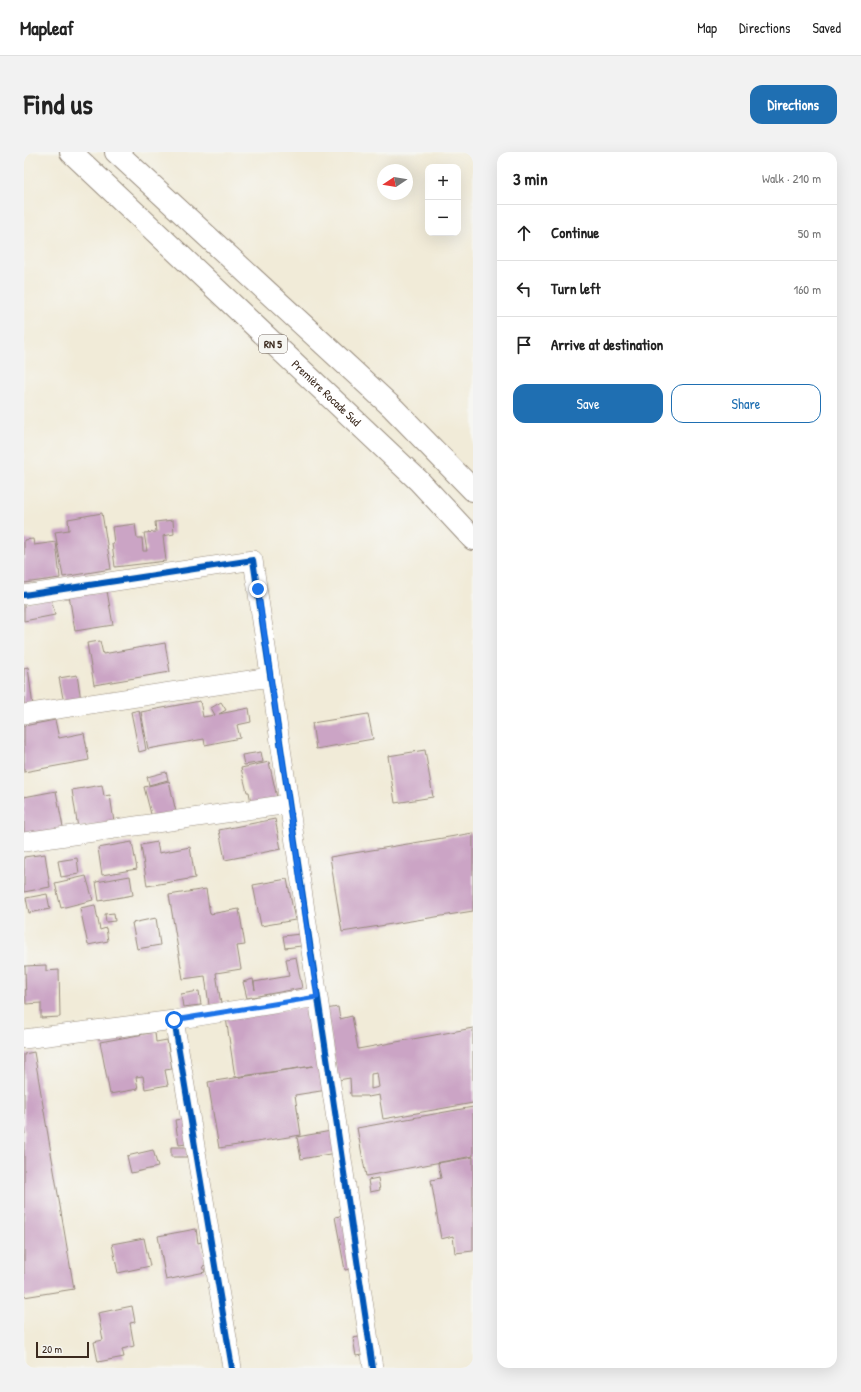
<!DOCTYPE html>
<html lang="en">
<head>
<meta charset="utf-8">
<style>
  :root { --surface:#fff; --page:#f2f2f2; --text:#222; --muted:#767676; --line:#e0e0e0; --accent:#1f6fb2 }
  body { margin:0; font-family:"Patrick Hand",sans-serif; background:var(--page); color:var(--text) }
  .controls { position:absolute; right:12px; top:12px; display:grid; overflow:hidden; border-radius:8px; box-shadow:0 4px 16px #0002 }
  .controls button { width:36px; height:36px; display:grid; place-items:center; padding:0; border:0; border-bottom:1px solid var(--line); background:var(--surface); color:var(--text); font:20px sans-serif }
  .compass { position:absolute; left:353px; top:12px; width:36px; height:36px; border-radius:50%; background:var(--surface); box-shadow:0 4px 16px #0002; rotate:258deg }
  .scale { position:absolute; left:12px; bottom:10px; width:53px; box-sizing:border-box; padding-left:4px; border:2px solid #3b2a1e; border-top:0; font-size:11px; line-height:14px; white-space:nowrap; color:#3b2a1e; -webkit-text-stroke:3px #f6f6f2; paint-order:stroke }
  .stop { position:absolute; width:12px; height:12px; margin:-9px; border:3px solid #1a73e8; border-radius:50%; background:#fff }
  .stop.end { background:#1a73e8; border-color:#fff; box-shadow:0 1px 4px #0008 }
  .list { margin:0; padding:0; list-style:none }
  h2 { display:flex; justify-content:space-between; align-items:center; height:52px; margin:0; padding:0 16px; font-size:17px }
  h2 small { font-size:13px; font-weight:400; color:var(--muted) }
  .list li { display:grid; grid-template-columns:26px 1fr auto; gap:12px; align-items:center; box-sizing:border-box; height:56px; padding:0 16px; border-top:1px solid var(--line) }
  .list b { display:block; font-size:15px; white-space:nowrap }
  .list em { font-size:13px; font-style:normal; color:var(--muted) }
  .actions { display:flex; gap:8px; padding:12px 16px }
  .actions a { flex:1; padding:9px 0; border:1px solid var(--accent); border-radius:12px; text-align:center; font-size:14px; color:var(--accent) }
  .actions .main { background:var(--accent); color:#fff }
  .icon { flex:none; width:22px; height:22px; fill:none; stroke:currentColor; stroke-width:2; stroke-linecap:round; stroke-linejoin:round }
  .map { position:relative; flex:none; width:449px; height:1216px; overflow:hidden; border-radius:12px }
  header { display:flex; align-items:center; gap:24px; box-sizing:border-box; height:56px; padding:0 20px; background:var(--surface); border-bottom:1px solid var(--line) }
  header strong { font-size:19px }
  nav { display:flex; gap:22px; margin-inline-start:auto; font-size:14px }
  .intro { display:flex; align-items:center; justify-content:space-between; box-sizing:border-box; height:96px; padding:0 24px }
  h1 { margin:0; font-size:28px }
  .button { padding:10px 18px; border-radius:12px; background:var(--accent); color:#fff; font-size:14px; font-weight:700 }
  main { display:flex; gap:24px; padding:0 24px }
  aside { flex:1; background:var(--surface); border-radius:12px; box-shadow:0 4px 16px #0002 }
  .map>svg:first-child { display:block }
  .building { fill:#cba4c5; fill-rule:evenodd }
  .lines { fill:none; stroke-linecap:round; stroke-linejoin:round }
  .street-casing { stroke:#968a7b; stroke-width:20 }
  .highway-casing { stroke:#968a7b; stroke-width:24 }
  .street { stroke:#fff; stroke-width:19 }
  .highway { stroke:#fff; stroke-width:22 }
  .cycleway-casing { stroke:#f6f6f2; stroke-width:8 }
  .cycleway { stroke:#0057b8; stroke-width:6 }
  .route { stroke:#1a73e8; stroke-width:5 }
  .labels { text-anchor:middle; stroke-width:3.5; stroke-linejoin:round; paint-order:stroke }
  .shield { fill:#f6f6f2; stroke:#73675e; stroke-width:1 }
  .shield-label { font-size:11px; font-weight:bold; fill:#3b2a1e }
  .street-label { font-size:12px; fill:#3b2a1e; stroke:#f6f6f2 }
</style>
</head>
<body>
<header>
<strong>Mapleaf</strong>
<nav><a>Map</a><a>Directions</a><a>Saved</a></nav>
</header>
<div class="intro"><h1>Find us</h1><a class="button">Directions</a></div>
<main>
<div class="map">
<svg width="449" height="1216" viewBox="0 0 449 1216">
  <rect width="100%" height="100%" fill="#f6f6f2"/>
  <filter id="ink" filterUnits="userSpaceOnUse"><feTurbulence type="fractalNoise" baseFrequency=".025" numOctaves="2"/><feDisplacementMap in="SourceGraphic" scale="8" xChannelSelector="R" yChannelSelector="G"/><feConvolveMatrix kernelMatrix="1 2 1 2 8 2 1 2 1" color-interpolation-filters="sRGB"/></filter>
  <filter id="wash" filterUnits="userSpaceOnUse"><feTurbulence type="fractalNoise" baseFrequency=".012" numOctaves="4" result="noise"/><feDisplacementMap in="SourceGraphic" scale="16" xChannelSelector="R" yChannelSelector="G"/><feGaussianBlur stdDeviation="0.9" result="paint"/><feColorMatrix in="noise" values="0 0 0 0 0 0 0 0 0 0 0 0 0 0 0 0 0 1.4 0 .05"/><feComposite in="paint" operator="in"/></filter>
  <g filter="url(#wash)">
    <rect width="100%" height="100%" fill="#f1ebd8"/>
    <g id="blocks">
      <path class="building" d="M78 361 87 417 39 425 31 380 45 378 44 367Z
        M149 368 150 382 139 384 142 409 91 415 88 391H90L88 375 111 372 113 386H118L119 399H123L120 381 132 380 131 370Z
        M9 387 10 393 32 390 36 426 0 431V388Z
        M83 439 89 473 51 479 45 443Z
        M27 445 31 463 0 469V452Z
        M76 489 79 502 141 491 146 520 70 533 63 491Z
        M4 515 9 555 0 556V516Z
        M53 523 57 548 40 551 35 526Z
        M176 549 179 565 191 563 187 556 197 550 202 558 195 562 225 556 227 570 213 573 216 586 181 593 180 587 124 597 117 560Z
        M115 558 122 598 115 600 107 560Z
        M344 562 349 587 292 597 288 571Z
        M31 568 35 586 60 581 65 608 0 620V574Z
        M401 598 409 645 371 651 364 604Z
        M237 600 239 610 220 613 218 603Z
        M245 610 254 650 228 656 225 640H223L217 616Z
        M142 620 144 628 125 633 123 625Z
        M145 629 152 660 128 666 120 635Z
        M78 633 80 644 86 643 90 670 54 676 48 638Z
        M32 639 40 680 0 687V645Z
        M251 667 257 697 201 708 195 678Z
        M449 681V759L318 780 306 705Z
        M108 690 113 717 78 723 74 696Z
        M133 690 135 701 166 695 171 726 123 734 117 693Z
        M21 702 26 735 0 740V705Z
        M53 706 55 722 37 725 34 709Z
        M62 724 69 748 37 756 31 731Z
        M106 724 109 743 75 749 72 730Z
        M263 727 271 768 237 774 229 733Z
        M182 737 186 762 215 757 221 793 213 794 217 817 192 821 197 852 185 853 181 824 159 827 145 743Z
        M23 742 26 757 5 761 2 746Z
        M71 753 76 778 82 776 84 789 64 793 56 756Z
        M90 761 91 769 82 770 81 762Z
        M132 766 136 793 113 797 108 771Z
        M276 782 277 794 261 796 259 784Z
        M272 805 278 836 223 846 219 830 229 827 231 838 230 830 265 824 262 807Z
        M22 813V819L35 818 36 865 17 866V851L2 852 1 814Z
        M175 839 177 853 159 855 157 842Z
        M286 854 303 938 271 943 277 983 195 996 184 930 289 914 211 925 202 866Z
        M314 855 316 867 328 864 334 897 449 876V951L359 967 355 943 344 945 343 944H327L326 926 314 928 302 857ZM353 921 355 935 347 937V922Z
        M131 880 132 890 143 888 148 917 141 918 144 933 121 937 119 924 112 925 114 937 86 942 76 890Z
        M10 900 50 1137 0 1145V982H1L0 975V902Z
        M449 955V1004L342 1024 333 976Z
        M166 966 170 991 155 993 151 968Z
        M313 978 317 1000 277 1007 273 985Z
        M147 995H162L163 1005H147Z
        M129 998 134 1015 107 1021 103 1004Z
        M449 1005V1099L431 1101 429 1084 417 1087 407 1028 417 1026 414 1011Z
        M354 1026 356 1038 346 1040 344 1028Z
        M326 1062 336 1115 321 1118 311 1065Z
        M172 1077 174 1091 177 1090 182 1113 179 1114 181 1120 142 1128 134 1084Z
        M120 1086 126 1114 94 1121 88 1092Z
        M108 1154 111 1170 106 1171 110 1194 98 1197 100 1205 74 1210 70 1190 79 1188 74 1161Z
        M340 1184 343 1202 332 1204 329 1186Z"/>
    </g>
  </g>
  <g filter="url(#ink)">
    <use href="#blocks" fill-opacity="0" stroke="#968a7b" stroke-width="1"/>
    <g class="lines">
      <defs>
        <path id="street" d="M0 443 229 408 349 1216
          M0 562 246 525
          M0 690 265 652
          M150 868 208 1216
          M0 887 150 868 293 845"/>
        <g id="highway">
          <path id="s1" d="M47 0 395 329 449 387"/>
          <path d="M92 0 369 256 449 338"/>
        </g>
      </defs>
      <use href="#street" class="street-casing"/>
      <use href="#highway" class="highway-casing"/>
      <use href="#street" class="street"/>
      <use href="#highway" class="highway"/>
      <defs>
        <path id="cycleway" d="M0 443 229 408 349 1216
          M150 868 208 1216"/>
      </defs>
      <use href="#cycleway" class="cycleway-casing"/>
      <use href="#cycleway" class="cycleway"/>
    </g>
  </g>
  <g class="lines" filter="url(#ink)">
    <path class="route" d="M150 868 293 845 234 437"/>
  </g>
  <g class="labels">
    <rect class="shield" x="235" y="183" width="28" height="18" rx="3"/>
    <g class="shield-label">
      <text x="249" y="196">RN 5</text>
    </g>
    <g class="street-label">
      <text dy="4" stroke="none"><textPath href="#s1" startOffset="351">Première Rocade Sud</textPath></text>
    </g>
  </g>
</svg>
<div class="controls">
<button>+</button>
<button>−</button>
</div>
<svg class="compass" viewBox="-18 -18 36 36"><path d="M0-13l5 13h-10z" fill="#e53935"/><path d="M0 13l5-13h-10z" fill="#767676"/></svg>
<div class="scale">20 m</div>
<div class="stop" style="left:150px;top:868px"></div>
<div class="stop end" style="left:234px;top:437px"></div>
</div>
<aside>
<h2>3 min<small>Walk · 210 m</small></h2>
<ul class="list">
<li><svg class="icon" aria-label="ahead" viewBox="0 0 24 24"><path d="M12 20V5M6 11l6-6 6 6"/></svg><div><b>Continue</b></div><em>50 m</em></li>
<li><svg class="icon" aria-label="left" viewBox="0 0 24 24"><path d="M17 20v-9H6M10 6l-5 5 5 5"/></svg><div><b>Turn left</b></div><em>160 m</em></li>
<li><svg class="icon" aria-label="arrive" viewBox="0 0 24 24"><path d="M6 21V4h12l-3 4 3 4H6"/></svg><div><b>Arrive at destination</b></div></li>
</ul>
<div class="actions"><a class="main">Save</a><a>Share</a></div>
</aside>
</main>
</body>
</html>
